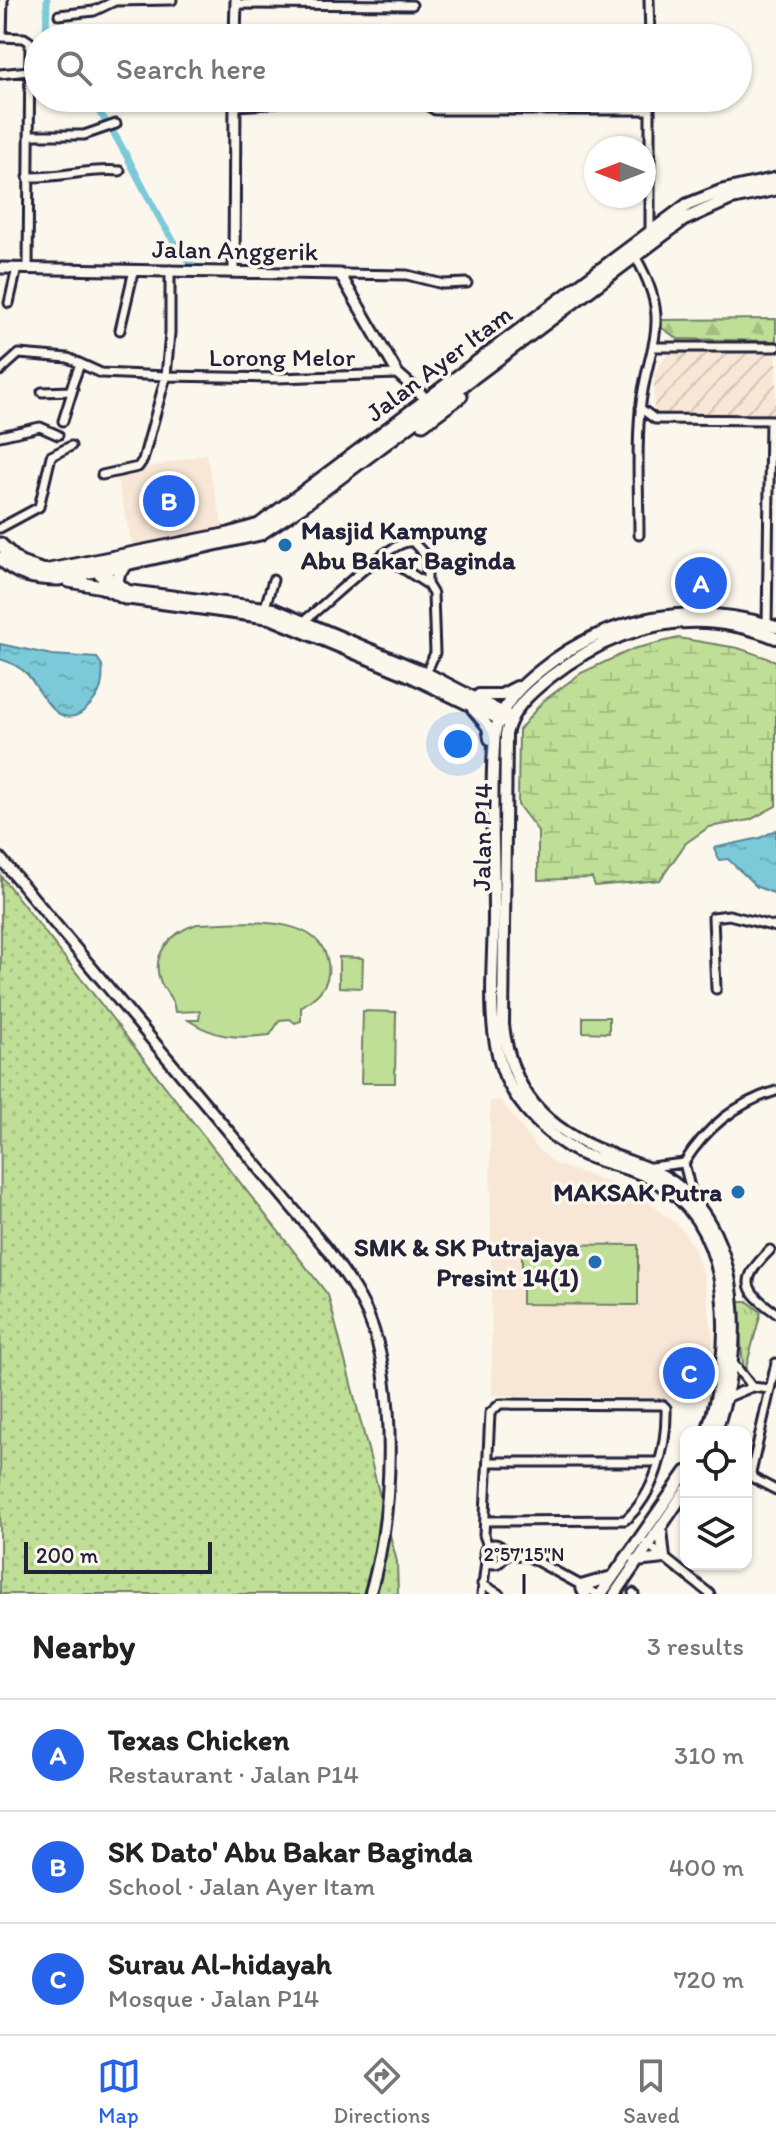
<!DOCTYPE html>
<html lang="en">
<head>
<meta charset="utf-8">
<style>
  :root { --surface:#fff; --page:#f2f2f2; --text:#222; --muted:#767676; --line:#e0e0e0; --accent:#2563eb }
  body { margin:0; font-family:Itim,sans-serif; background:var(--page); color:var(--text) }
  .controls { position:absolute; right:24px; bottom:24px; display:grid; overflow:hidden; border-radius:16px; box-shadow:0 2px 6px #0004 }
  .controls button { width:72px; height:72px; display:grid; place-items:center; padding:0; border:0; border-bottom:2px solid var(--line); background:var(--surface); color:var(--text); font:40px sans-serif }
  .compass { position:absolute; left:584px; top:136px; width:72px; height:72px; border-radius:50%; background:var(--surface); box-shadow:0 2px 6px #0004; rotate:270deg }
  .scale { position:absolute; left:24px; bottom:20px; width:188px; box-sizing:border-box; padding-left:8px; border:4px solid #22223b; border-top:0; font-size:22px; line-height:28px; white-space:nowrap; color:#22223b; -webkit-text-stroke:6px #fbf7ec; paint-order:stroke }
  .you { position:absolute; left:458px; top:744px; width:28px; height:28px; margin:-20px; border:6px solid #fff; border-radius:50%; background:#1a73e8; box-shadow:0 0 0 12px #1a73e833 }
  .badge { display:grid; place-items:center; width:52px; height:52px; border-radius:50%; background:var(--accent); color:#fff; font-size:26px; font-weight:700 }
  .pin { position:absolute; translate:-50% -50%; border:4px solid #fff; box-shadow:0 2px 8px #0006 }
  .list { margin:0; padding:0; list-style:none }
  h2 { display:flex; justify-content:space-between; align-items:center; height:104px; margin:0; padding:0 32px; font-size:34px }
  h2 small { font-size:26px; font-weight:400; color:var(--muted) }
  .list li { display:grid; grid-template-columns:52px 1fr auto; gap:24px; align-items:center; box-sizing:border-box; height:112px; padding:0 32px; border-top:2px solid var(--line) }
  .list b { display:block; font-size:30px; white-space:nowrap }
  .list p { margin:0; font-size:26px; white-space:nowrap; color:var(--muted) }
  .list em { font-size:26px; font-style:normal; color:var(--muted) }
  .icon { flex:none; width:44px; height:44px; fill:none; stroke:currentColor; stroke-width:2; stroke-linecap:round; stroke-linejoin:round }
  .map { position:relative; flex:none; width:776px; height:1594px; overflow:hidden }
  .search { position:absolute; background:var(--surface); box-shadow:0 2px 6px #0004; left:24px; right:24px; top:24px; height:88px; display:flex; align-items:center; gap:20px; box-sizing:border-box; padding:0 28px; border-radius:44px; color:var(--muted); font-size:30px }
  .sheet { height:440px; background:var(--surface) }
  nav { display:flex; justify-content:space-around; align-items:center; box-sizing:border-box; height:112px; border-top:2px solid var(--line); background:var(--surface); font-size:22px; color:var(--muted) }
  nav a { display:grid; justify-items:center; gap:4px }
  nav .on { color:var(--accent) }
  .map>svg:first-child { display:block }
  .built { fill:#f8e7d6 }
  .industrial { fill:url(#industrial-furrows) }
  .grass { fill:url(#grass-dots); stroke:#708068; stroke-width:2 }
  .forest { fill:url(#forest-firs); stroke:#708068; stroke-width:2 }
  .wetland { fill:url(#wetland-marsh); stroke:#708068; stroke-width:2 }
  .park { fill:url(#park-tufts); stroke:#708068; stroke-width:2 }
  .pitch { fill:#bfde96; stroke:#708068; stroke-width:2 }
  .water { fill:url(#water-ripples); stroke:#58879a; stroke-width:2 }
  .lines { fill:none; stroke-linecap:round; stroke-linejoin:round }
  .canal { stroke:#7ccad9; stroke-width:7 }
  .minor-casing { stroke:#22223b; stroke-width:13 }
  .tertiary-casing { stroke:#22223b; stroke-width:15 }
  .secondary-casing { stroke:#22223b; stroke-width:16 }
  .primary-casing { stroke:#22223b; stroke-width:17 }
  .minor { stroke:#fbf7ec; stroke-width:7 }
  .tertiary { stroke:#fbf7ec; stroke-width:9 }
  .secondary { stroke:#fbf7ec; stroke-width:10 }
  .primary { stroke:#fbf7ec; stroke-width:11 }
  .ticks { fill:none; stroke:#22223b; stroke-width:3 }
  .poi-dot { fill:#1f6fb2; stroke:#fbf7ec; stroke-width:3 }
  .labels { text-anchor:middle; stroke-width:7; stroke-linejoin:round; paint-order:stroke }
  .street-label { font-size:26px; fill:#22223b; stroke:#fbf7ec }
  .poi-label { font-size:26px; font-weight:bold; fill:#22223b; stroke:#fbf7ec; text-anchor:end }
  .ticks-label { font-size:20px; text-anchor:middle; fill:#22223b; stroke:#fbf7ec; stroke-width:7; stroke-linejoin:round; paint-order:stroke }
</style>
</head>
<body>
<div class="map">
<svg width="776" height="1594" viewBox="0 0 776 1594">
  <defs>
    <pattern id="industrial-furrows" width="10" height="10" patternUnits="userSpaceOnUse" patternTransform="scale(2)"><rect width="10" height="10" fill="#f8e7d6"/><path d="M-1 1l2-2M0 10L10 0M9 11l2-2" fill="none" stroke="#d4c6b9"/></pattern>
    <pattern id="grass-dots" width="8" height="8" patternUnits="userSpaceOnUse" patternTransform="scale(2)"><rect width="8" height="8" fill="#bfde96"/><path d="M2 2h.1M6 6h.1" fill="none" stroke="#a4be82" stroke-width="1.8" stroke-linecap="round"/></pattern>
    <pattern id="forest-firs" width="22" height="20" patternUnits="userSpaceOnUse" patternTransform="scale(2)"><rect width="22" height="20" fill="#bfde96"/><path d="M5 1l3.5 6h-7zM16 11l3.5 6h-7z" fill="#a4be82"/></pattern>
    <pattern id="wetland-marsh" width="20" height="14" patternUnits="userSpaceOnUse" patternTransform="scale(2)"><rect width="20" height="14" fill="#bfde96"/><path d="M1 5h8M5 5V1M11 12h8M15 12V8" fill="none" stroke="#a4be82"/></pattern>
    <pattern id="park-tufts" width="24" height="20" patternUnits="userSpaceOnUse" patternTransform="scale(2)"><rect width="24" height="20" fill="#bfde96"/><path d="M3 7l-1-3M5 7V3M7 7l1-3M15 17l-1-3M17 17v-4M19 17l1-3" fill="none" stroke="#a4be82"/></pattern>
    <pattern id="water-ripples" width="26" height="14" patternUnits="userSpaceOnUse" patternTransform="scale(2)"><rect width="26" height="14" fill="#7ccad9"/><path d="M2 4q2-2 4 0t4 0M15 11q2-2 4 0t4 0" fill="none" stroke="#6badbb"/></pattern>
  </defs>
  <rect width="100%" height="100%" fill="#fbf7ec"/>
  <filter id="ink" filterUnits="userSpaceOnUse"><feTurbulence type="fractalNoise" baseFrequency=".0125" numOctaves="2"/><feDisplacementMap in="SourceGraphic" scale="16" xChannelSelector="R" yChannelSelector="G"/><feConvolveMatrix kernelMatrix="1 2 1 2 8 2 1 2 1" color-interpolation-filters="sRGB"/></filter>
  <g filter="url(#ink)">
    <path class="built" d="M206 454 223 527 133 549 116 475Z
      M500 1099 536 1147 555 1164 636 1192 681 1228 693 1246 704 1277 713 1338 712 1399 492 1395 490 1102Z"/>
    <path class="industrial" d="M678 339 776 341V424H654V373Z"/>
    <path class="grass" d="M1 876 328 1295 397 1562 398 1594H0Z"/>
    <path class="forest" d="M776 319V341L678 339 662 328V320Z"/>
    <path class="wetland" d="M678 638 738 648 776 661V806L750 820 709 827 686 843 660 880 595 886 592 878 538 880V831L518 805 519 730 542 702 581 673 633 649Z"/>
    <path class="park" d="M737 1301H747L761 1312 744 1375Z"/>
    <path class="pitch" d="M197 924C235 924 320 910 328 963 331 985 318 996 301 1007V1021L295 1023 290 1019 280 1020 270 1035C238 1039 215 1038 188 1020H199L200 1011 175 1012C174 998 167 995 161 983 149 954 172 932 197 924Z
      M339 957 363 958 362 988 339 987Z
      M363 1011 396 1012 395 1083H361Z
      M583 1017H609V1033L583 1032Z
      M522 1244 638 1245V1305L522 1304Z"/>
    <path class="water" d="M0 644 52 655 97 658 102 665C104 682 101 693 90 705 59 739 42 691 27 674 19 666 10 662 0 659Z
      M776 830V894L757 887 728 859 719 860 714 848 760 838Z"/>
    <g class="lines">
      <path class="canal" d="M46 38 47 0
        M88 98C132 148 149 217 193 266"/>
      <defs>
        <path id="minor" d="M649 0 650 38
          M236 4 412 5
          M59 15 94 11 115 1 172 0
          M0 37 24 38 30 42 28 267
          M2 37 3 0
          M0 74 38 70
          M354 98 362 101 403 99 420 101 435 110H650
          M650 98V232
          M235 106 269 104 296 98
          M29 135H84L116 124
          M28 177C60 178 89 168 120 171
          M635 256C675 325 647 342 640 411 636 451 639 494 639 535
          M340 274 407 275 443 284 467 283
          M9 303 17 268
          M120 330 134 270
          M655 347H776
          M0 371 19 354 68 358 101 373 166 376 278 378 398 374
          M42 392 70 391 80 364
          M640 408 655 419 776 420
          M63 421 73 389
          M0 436 40 427 58 435
          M102 475 138 467 143 460 166 376 170 333V270
          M0 528 39 507 51 456 71 446
          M399 566 427 584
          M265 607 273 580
          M305 620C327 604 391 538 413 542L427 557V584L433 594 435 653 426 673
          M767 627 770 420
          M716 989 713 917 729 915 776 927
          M651 1167 684 1163
          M693 1199 684 1163C706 1128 736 1103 776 1091
          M770 1250C741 1279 741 1289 776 1313
          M733 1363 752 1387
          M776 1363 751 1473 753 1478 776 1490
          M726 1398 752 1387 770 1389
          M488 1462H659
          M485 1521 625 1520C655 1495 667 1446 666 1408L663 1405 500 1404 490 1413 484 1535 488 1546
          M646 1543 710 1594
          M484 1554a10 10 0 1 1 20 0a10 10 0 1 1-20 0Z
          M504 1553 529 1557 597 1594
          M482 1584 499 1594
          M633 1593 634 1594
          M482 1594 486 1561"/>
        <path id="tertiary" d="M235 38 236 0
          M0 268 340 274 398 374 422 395
          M234 271 235 98
          M0 858 326 1248C342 1270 357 1290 368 1315 399 1390 393 1518 370 1594"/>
        <path id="secondary" d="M102 562 109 578 128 591 273 609 426 673 507 715
          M94 565 110 589 125 598 270 618 408 675 503 721
          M479 695H501L517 687
          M473 709 488 727 490 739
          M707 1432C733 1353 739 1227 654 1180 631 1167 603 1164 580 1153 549 1138 519 1107 505 1076 485 1028 494 964 494 914 494 853 490 792 495 732 502 704 520 686 542 669 610 615 693 601 776 627
          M715 1432C744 1357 746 1236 674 1183 654 1168 631 1163 607 1153 545 1129 511 1092 503 1025L506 734C512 708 530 693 550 677 618 624 693 605 776 638
          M636 1561 664 1558 661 1530
          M585 1594 581 1586 612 1577
          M601 1594 686 1472
          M615 1594 686 1490"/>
        <path id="primary" d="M423 424 461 396
          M0 544 20 563 45 571 229 534 259 525 687 205 722 191 776 179
          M0 558C16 576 36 579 59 579L260 534 302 506 683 220 730 199 776 189
          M69 581 102 587 125 598
          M116 585 119 572 126 565"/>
      </defs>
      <use href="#minor" class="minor-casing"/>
      <use href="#tertiary" class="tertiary-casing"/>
      <use href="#secondary" class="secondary-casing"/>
      <use href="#primary" class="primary-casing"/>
      <use href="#minor" class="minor"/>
      <use href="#tertiary" class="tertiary"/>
      <use href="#secondary" class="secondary"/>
      <use href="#primary" class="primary"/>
    </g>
  </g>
  <path class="ticks" d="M524 1574V1594"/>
  <g class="poi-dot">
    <circle cx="285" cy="545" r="8"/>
    <circle cx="738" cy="1192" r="8"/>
    <circle cx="595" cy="1262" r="8"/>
  </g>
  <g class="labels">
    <g class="street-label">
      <text transform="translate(235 250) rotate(1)" y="9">Jalan Anggerik</text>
      <text x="282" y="366">Lorong Melor</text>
      <text transform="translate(439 363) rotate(-37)" y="9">Jalan Ayer Itam</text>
      <text transform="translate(482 837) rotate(-89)" y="9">Jalan P14</text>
    </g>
    <g class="poi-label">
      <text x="301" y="539" text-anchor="start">Masjid Kampung<tspan x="301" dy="30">Abu Bakar Baginda</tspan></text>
      <text x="722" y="1201">MAKSAK Putra</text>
      <text x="579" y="1256">SMK &amp; SK Putrajaya<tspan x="579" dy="30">Presint 14(1)</tspan></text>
    </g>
  </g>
  <g class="ticks-label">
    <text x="524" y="1561">2°57'15"N</text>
  </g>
</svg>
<div class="controls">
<button><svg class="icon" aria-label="locate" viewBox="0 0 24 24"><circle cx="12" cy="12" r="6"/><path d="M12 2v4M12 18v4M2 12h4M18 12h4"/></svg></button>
<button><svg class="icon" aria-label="layers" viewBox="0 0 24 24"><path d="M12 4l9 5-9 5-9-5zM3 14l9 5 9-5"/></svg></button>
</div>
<svg class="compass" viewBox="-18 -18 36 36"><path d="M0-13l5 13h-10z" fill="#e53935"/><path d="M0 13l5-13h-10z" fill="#767676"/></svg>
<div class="scale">200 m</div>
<div class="you"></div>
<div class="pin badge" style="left:701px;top:583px">A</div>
<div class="pin badge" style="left:169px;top:501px">B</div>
<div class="pin badge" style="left:689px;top:1373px">C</div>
<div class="search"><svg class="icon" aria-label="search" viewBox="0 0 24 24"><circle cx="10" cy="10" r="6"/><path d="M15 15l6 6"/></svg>Search here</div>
</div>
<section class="sheet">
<h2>Nearby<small>3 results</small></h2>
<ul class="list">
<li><span class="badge">A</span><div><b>Texas Chicken</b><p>Restaurant · Jalan P14</p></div><em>310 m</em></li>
<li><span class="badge">B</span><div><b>SK Dato' Abu Bakar Baginda</b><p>School · Jalan Ayer Itam</p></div><em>400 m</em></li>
<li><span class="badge">C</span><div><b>Surau Al-hidayah</b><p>Mosque · Jalan P14</p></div><em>720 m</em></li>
</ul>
</section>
<nav>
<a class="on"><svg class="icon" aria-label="map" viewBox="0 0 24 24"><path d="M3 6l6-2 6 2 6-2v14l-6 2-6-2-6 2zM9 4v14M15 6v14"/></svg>Map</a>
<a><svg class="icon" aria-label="directions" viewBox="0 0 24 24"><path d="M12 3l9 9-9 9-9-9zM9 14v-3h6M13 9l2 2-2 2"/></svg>Directions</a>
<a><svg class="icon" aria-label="saved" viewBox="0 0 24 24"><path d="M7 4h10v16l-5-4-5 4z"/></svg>Saved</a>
</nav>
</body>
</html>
